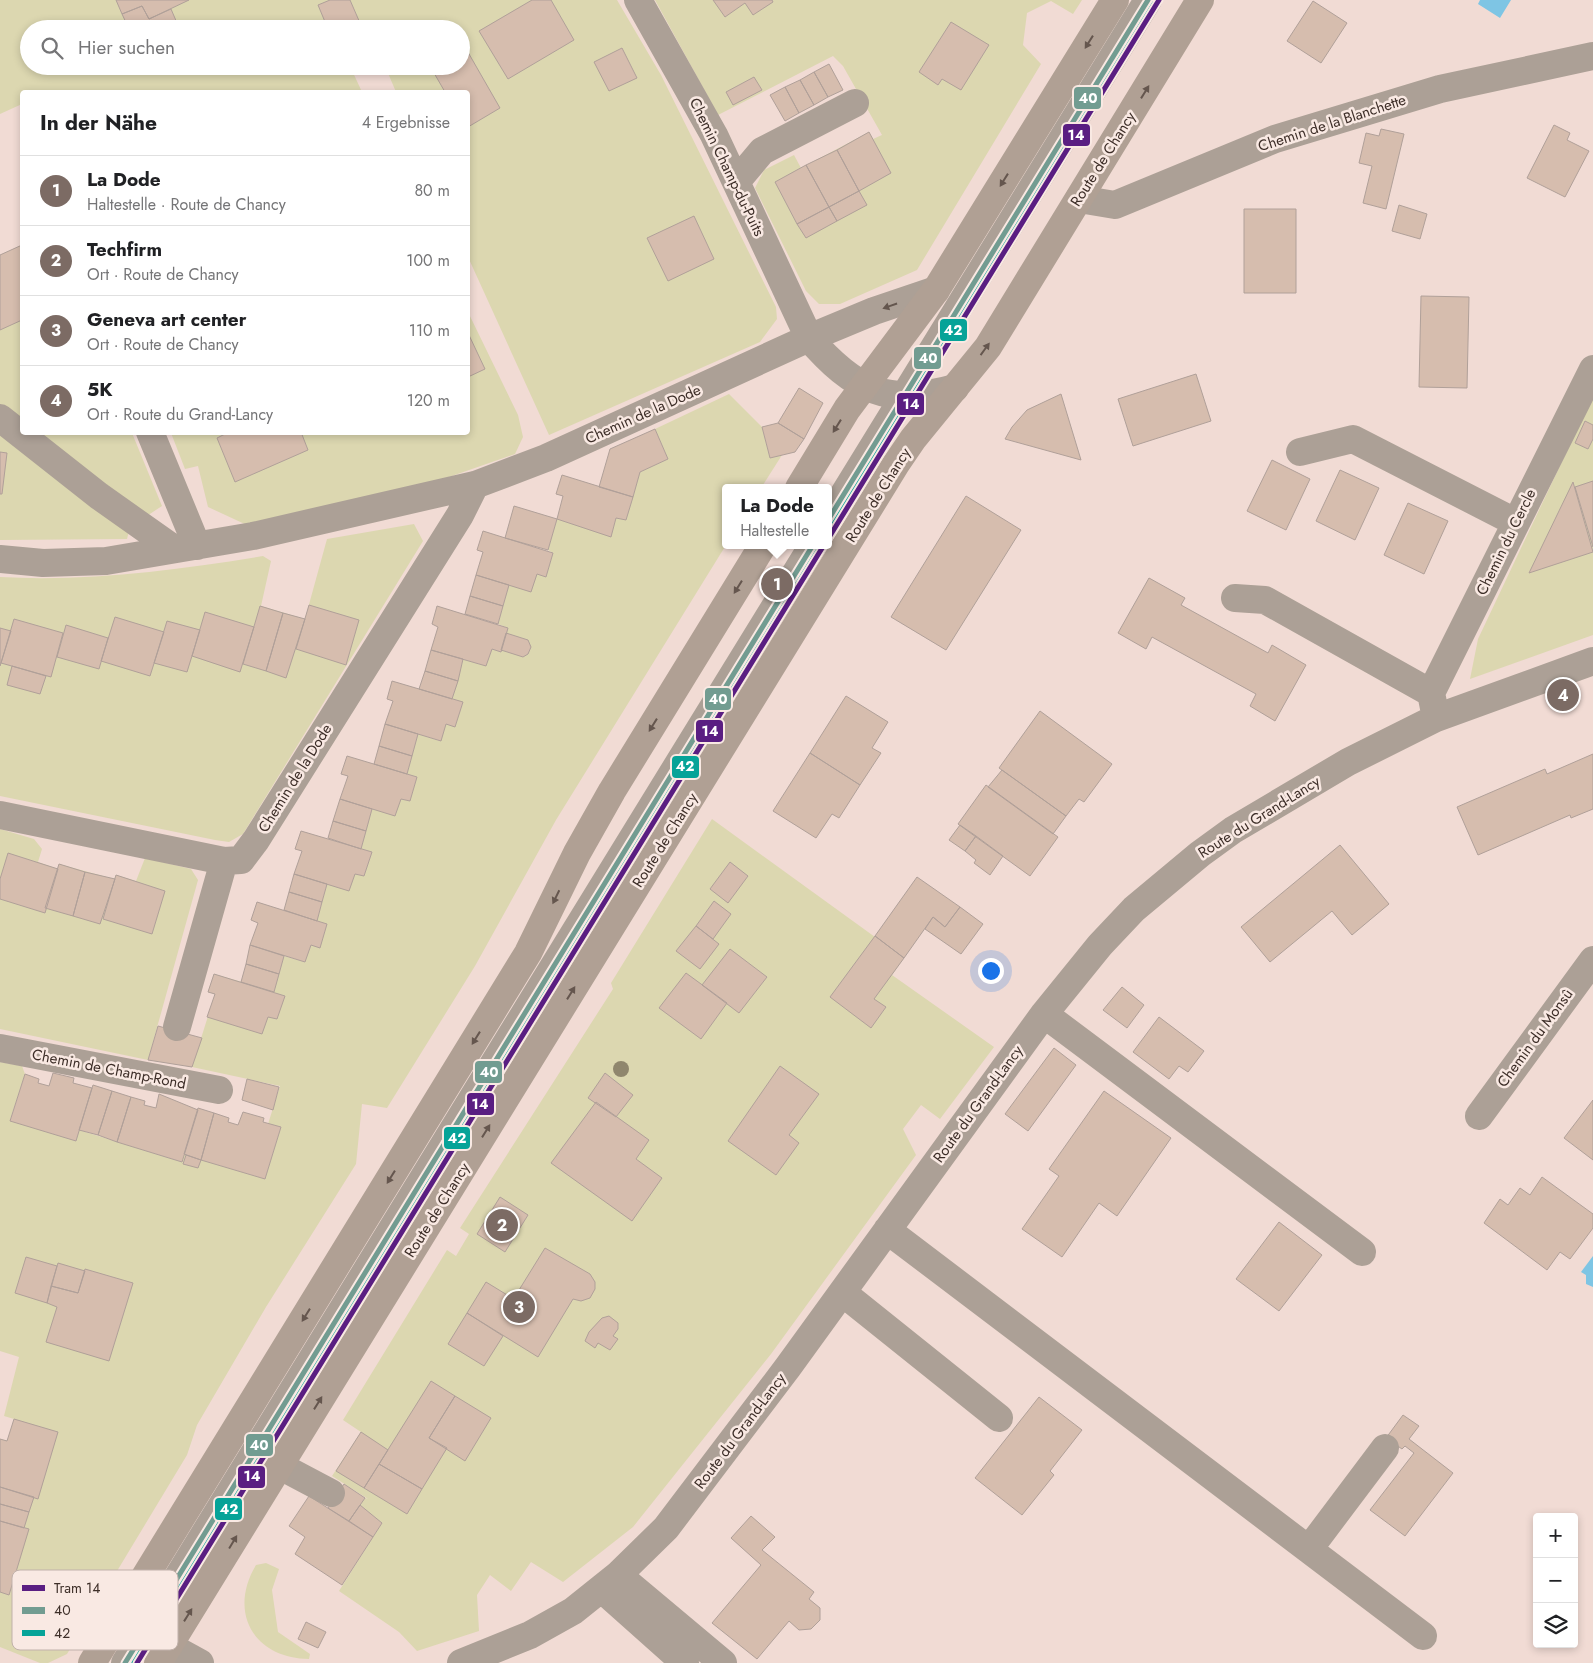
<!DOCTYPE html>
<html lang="de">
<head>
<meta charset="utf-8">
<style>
  :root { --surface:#fff; --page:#f6f6f6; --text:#202124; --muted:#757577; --line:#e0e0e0; --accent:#7c6b64 }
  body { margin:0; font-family:Jost,sans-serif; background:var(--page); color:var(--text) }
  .controls { position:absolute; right:15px; bottom:15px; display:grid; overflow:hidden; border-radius:5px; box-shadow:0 2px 8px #0003 }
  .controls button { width:45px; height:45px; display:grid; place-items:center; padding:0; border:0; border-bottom:1px solid var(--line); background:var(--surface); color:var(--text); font:25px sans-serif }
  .you { position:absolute; left:990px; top:970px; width:18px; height:18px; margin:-12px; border:4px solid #fff; border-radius:50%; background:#1a73e8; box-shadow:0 0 0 8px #1a73e833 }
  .badge { display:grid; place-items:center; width:32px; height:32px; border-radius:50%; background:var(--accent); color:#fff; font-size:16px; font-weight:700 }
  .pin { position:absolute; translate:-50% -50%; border:2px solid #fff; box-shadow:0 1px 5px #0006 }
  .popup { position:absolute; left:722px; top:484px; width:110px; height:65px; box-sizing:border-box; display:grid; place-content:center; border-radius:5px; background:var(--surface); filter:drop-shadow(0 1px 4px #0005); font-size:16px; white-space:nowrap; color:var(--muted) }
  .popup b { font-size:19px; color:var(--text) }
  .popup::after { content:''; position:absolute; left:50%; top:100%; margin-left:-10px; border:10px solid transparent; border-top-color:var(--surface) }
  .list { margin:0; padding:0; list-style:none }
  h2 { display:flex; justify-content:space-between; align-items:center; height:65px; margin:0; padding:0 20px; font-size:21px }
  h2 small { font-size:16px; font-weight:400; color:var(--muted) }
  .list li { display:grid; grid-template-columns:32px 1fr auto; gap:15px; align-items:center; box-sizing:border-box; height:70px; padding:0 20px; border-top:1px solid var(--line) }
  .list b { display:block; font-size:19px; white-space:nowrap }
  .list p { margin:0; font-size:16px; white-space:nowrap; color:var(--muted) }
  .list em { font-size:16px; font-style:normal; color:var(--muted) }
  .icon { flex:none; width:28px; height:28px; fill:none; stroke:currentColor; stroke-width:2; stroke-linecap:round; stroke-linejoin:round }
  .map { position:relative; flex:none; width:1593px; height:1663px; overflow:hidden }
  .search { position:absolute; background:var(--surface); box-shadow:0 2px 8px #0003; left:20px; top:20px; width:450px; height:55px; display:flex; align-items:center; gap:12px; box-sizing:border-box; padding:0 18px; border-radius:28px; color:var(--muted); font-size:19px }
  .panel { position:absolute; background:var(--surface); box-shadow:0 2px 8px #0003; left:20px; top:90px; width:450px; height:345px; border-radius:5px }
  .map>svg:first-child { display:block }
  .green { fill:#dcd7b0 }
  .water { fill:#7ec5e4 }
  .building { fill:#d6bdae; stroke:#b0a099 }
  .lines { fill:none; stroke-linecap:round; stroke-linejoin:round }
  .minor { stroke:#aca096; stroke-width:28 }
  .major { stroke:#b0a094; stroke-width:28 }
  .bus-1-casing { stroke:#f9e9e3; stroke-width:9 }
  .bus-2-casing { stroke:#f9e9e3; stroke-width:9 }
  .bus-1 { stroke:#729c91; stroke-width:5 }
  .bus-2 { stroke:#06a398; stroke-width:5 }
  .tram-1-casing { stroke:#f9e9e3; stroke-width:9 }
  .tram-1 { stroke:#5a1e82; stroke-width:5 }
  .tree { fill:#8f866d }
  .oneway { fill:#65564e }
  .oneway2 { fill:#64564e }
  .labels { text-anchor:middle; stroke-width:5; stroke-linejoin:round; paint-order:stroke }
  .street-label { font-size:15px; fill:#3d2e28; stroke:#f9e9e3 }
  .key { fill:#f9e9e3; stroke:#c1b1ab; stroke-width:1 }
  .key-label { font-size:14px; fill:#3d2e28 }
  .line-badge { stroke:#f9e9e3; stroke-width:2 }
  .badge-label { font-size:14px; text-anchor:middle; font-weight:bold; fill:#fff }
</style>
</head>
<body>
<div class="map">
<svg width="1593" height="1663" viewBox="0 0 1593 1663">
  <rect width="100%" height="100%" fill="#f1dbd4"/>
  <path class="green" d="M0 0H617L661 75 776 307 777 319 760 342 549 435 468 257V92H396L385 66H461V29H29V66H350L362 92H22V104L0 114Z
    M655 0H1082L1073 14 1051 1 1027 13 1023 45 1041 64 917 270 840 304H819L806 291 755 188 764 170 794 155 801 168 869 132 873 139 882 135 843 66 833 56 718 115Z
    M22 245V432L132 433 162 506 130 527 127 539 0 540V255Z
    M468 312 518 415 523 437 515 454 449 477 249 526 208 507 198 466 185 469 171 433 468 432Z
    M729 394 762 427 770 458 782 455 761 488H726V545L556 820 475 966 387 1108 362 1104 356 1164 266 1307 197 1425 187 1455 67 1654 48 1663H40L0 1647V1439L8 1441 14 1419 4 1416 19 1357 0 1351V1062L22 1066 25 1074 10 1120 76 1141 79 1130 182 1162 184 1154 265 1179 281 1127 268 1124 280 1086 192 1067 215 994 208 992 214 974 274 991 284 956 305 962 311 945 320 947 327 924 317 921 327 884 355 874 364 876 372 852 361 849 372 809 401 799 410 801 417 777 407 774 418 734 440 741 446 724 455 726 463 703 452 699 463 659 486 666 492 649 501 652 508 628 498 624 509 585 537 574 546 577 553 553 548 550 557 519 611 536 616 518 626 520 640 472 668 459 655 429Z
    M1593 396V635L1470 679 1478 639Z
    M414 524 423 541 243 834 229 842 215 840 0 796V577C87 582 177 570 263 556L271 561 261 606 305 619 327 539Z
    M712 819 904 958 892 975 994 1047 940 1119 921 1105 903 1129 916 1155 771 1354 633 1527 563 1582 531 1562 511 1591 490 1575 477 1595 479 1631 417 1651 399 1632 339 1591 382 1523 360 1505 365 1498 368 1499 332 1476 361 1432 343 1420 447 1250 456 1256 469 1234 460 1228 613 989 611 983Z
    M0 829 34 839 42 849 38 862 58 869 59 864 114 879 116 875 136 881 145 858 191 869 198 880 148 1060 0 1029Z
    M266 1563 279 1569 272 1590 278 1632 310 1654 309 1659C253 1658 228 1612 256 1565Z"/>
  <path class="water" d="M1480 0H1511L1500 18 1478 4Z
    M1593 1256V1287L1586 1284V1275L1581 1272Z"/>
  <path class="building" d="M116 0H189L149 19 142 6 122 14Z
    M330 0H350L360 23 346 29H328L318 5Z
    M532 0H551L574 40 508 79 479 31Z
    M713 0H772L773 2 753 15 745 3 725 17Z
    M1313 1 1347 23 1321 63 1287 41Z
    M142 6 149 19 171 9 177 23 165 29H129L122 14Z
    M951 22 989 45 961 90 942 79 938 85 919 72Z
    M461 40 500 108 468 127V92H445L430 66H461Z
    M622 48 637 78 609 91 594 62Z
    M829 64 843 90 828 97 814 72Z
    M814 72 828 97 814 105 800 80Z
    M754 77 762 90 733 105 726 92Z
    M800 80 814 105 799 113 785 87Z
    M785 87 799 113 785 121 770 95Z
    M1554 125 1570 133 1567 140 1589 151 1565 197 1527 178Z
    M1381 129 1404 134 1386 209 1363 203 1372 166 1359 163 1366 133 1379 136Z
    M869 132 891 173 859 191 837 150Z
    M837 150 859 191 829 207 806 165Z
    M806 165 829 207 797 224 775 182Z
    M859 191 867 205 837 221 829 207Z
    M1399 205 1427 214 1420 239 1392 231Z
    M829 207 837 221 806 238 797 224Z
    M1244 209H1296V293H1244Z
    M694 216 714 259 668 281 647 238Z
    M22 245V320L0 330V255Z
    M1421 296 1469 297 1467 388 1419 387Z
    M468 333 485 369 468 377Z
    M1196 374 1211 421 1133 446 1118 399Z
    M799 388 823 403 804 439 778 423Z
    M1061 394 1081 460 1005 439 1012 427 1027 410Z
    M1585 421 1593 425V439L1588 449 1575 443Z
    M778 423 804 439 795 452 770 458 762 427Z
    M655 429 668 459 640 472 633 497 599 487 610 449Z
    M229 432H301L308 450 235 482 217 438Z
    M0 452 7 453 2 494H0Z
    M1272 460 1310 479 1286 530 1247 511Z
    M1340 470 1379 488 1355 540 1316 521Z
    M562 475 633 497 626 520 616 518 611 537 557 519 563 496 556 494Z
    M1593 481V547L1575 487Z
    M1573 482 1593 552 1529 573Z
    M966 496 1021 530 946 650 891 617Z
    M1408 503 1448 521 1424 574 1384 555Z
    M514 506 557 519 548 550 505 538Z
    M483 531 553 553 546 577 537 574 531 592 476 575 483 552 477 550Z
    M476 575 509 585 503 606 470 596Z
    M1149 578 1185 598 1181 605 1268 653 1272 645 1306 665 1275 721 1250 706 1256 694 1152 637 1146 649 1118 633Z
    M470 596 503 606 498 624 465 614Z
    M309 605 359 620 346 665 296 649Z
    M260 606 283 613 266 671 243 664Z
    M437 606 508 628 501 652 492 649 486 666 431 650 438 627 432 624Z
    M205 612 254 627 240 672 192 656Z
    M283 613 305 619 286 678 266 671Z
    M115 617 164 632 150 676 101 661Z
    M14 619 63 633 51 677 1 663Z
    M167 621 200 630 187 672 154 663Z
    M66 625 108 638 99 669 57 657Z
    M0 628 11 631 0 666Z
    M506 633 528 640 531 647 528 654 523 657 501 650Z
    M431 650 463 659 458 681 425 671Z
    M12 666 46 676 40 694 7 685Z
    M425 671 458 681 452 699 419 689Z
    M392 681 463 702 455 727 446 724 441 741 385 724 393 701 387 699Z
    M846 696 888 722 872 748 881 753 860 785 810 753Z
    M1040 711 1112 764 1084 802 1079 799 1066 816 999 768Z
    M385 724 418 734 412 756 379 746Z
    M379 746 412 756 407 774 374 764Z
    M810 753 860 785 839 818 832 814 816 838 773 811Z
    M1593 754V809L1571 818 1570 815 1478 855 1457 807 1545 769 1547 774Z
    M347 756 417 777 410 801 401 799 395 816 340 799 348 776 341 774Z
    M1002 770 1066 816 1053 834 988 787Z
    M986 785 1058 837 1030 876 958 824Z
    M340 799 372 809 366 831 333 821Z
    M333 821 366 831 361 849 328 838Z
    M960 825 976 836 965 851 949 840Z
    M301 831 372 852 364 876 355 874 349 891 294 874 302 851 295 849Z
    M976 836 1003 856 990 875 974 863 976 860 965 851Z
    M1340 845 1389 904 1352 935 1332 911 1270 962 1241 927Z
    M8 853 58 869 45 913 0 899V879Z
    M730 862 748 876 728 903 710 889Z
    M59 864 85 872 73 916 45 908Z
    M85 872 115 879 100 924 73 916Z
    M294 874 327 884 322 902 289 892Z
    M116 875 165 891 152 934 103 919Z
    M917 877 960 907 945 927 933 917 904 958 875 936Z
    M289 892 322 902 317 921 284 910Z
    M714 901 731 914 713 939 696 926Z
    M257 902 327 924 320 948 311 945 305 962 250 945 258 923 251 920Z
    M960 907 983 924 961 954 925 929 933 917 945 927Z
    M696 926 719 944 700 969 676 951Z
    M875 936 904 958 874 999 886 1007 871 1028 830 997Z
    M250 945 284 956 279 974 246 964Z
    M730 949 767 977 739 1013 702 985Z
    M246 964 279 974 274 992 241 982Z
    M686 973 727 1003 701 1039 659 1008Z
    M214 974 285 996 277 1019 268 1017 262 1034 207 1017 215 994 208 992Z
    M1122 987 1144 1005 1127 1028 1103 1010Z
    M1159 1017 1204 1051 1188 1072 1179 1066 1169 1079 1133 1052Z
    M158 1026 202 1038 192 1067 148 1060Z
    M1054 1048 1076 1065 1028 1131 1005 1114Z
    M780 1066 819 1094 789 1135 799 1143 776 1175 728 1141Z
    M53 1073 74 1078 73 1083 92 1088 76 1141 10 1121 25 1074 39 1079 38 1083 49 1086Z
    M605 1073 633 1095 616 1117 588 1098Z
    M247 1079 279 1087 273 1110 242 1100Z
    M93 1085 112 1091 98 1135 79 1130Z
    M112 1091 131 1097 117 1142 98 1135Z
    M1104 1091 1171 1138 1117 1216 1099 1203 1062 1257 1022 1229 1059 1176 1049 1169Z
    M159 1094 198 1110 182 1162 117 1142 131 1097 145 1101 144 1105 156 1108Z
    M1593 1100V1160L1564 1138Z
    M596 1102 649 1140 636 1159 662 1178 632 1221 551 1163Z
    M198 1108 214 1113 201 1160 184 1154Z
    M243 1112 264 1118 263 1122 281 1127 265 1179 201 1160 214 1113 229 1118 228 1122 238 1125Z
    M186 1155 201 1160 198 1168 183 1164Z
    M1542 1177 1593 1214V1228L1570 1259 1560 1252 1547 1270 1484 1223 1500 1199 1508 1205 1520 1188 1530 1195Z
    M500 1197 528 1215 505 1252 477 1234Z
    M1279 1222 1322 1255 1279 1311 1236 1279Z
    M545 1248 590 1274 595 1282V1289L590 1298 581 1301 573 1299 538 1357 467 1313 486 1282 517 1301 522 1292 519 1290Z
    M26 1257 57 1266 47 1303 15 1293Z
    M58 1263 85 1271 78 1293 51 1286Z
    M85 1269 133 1283 109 1361 46 1342 57 1307 47 1303 51 1286 78 1293Z
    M467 1313 503 1336 484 1366 448 1344Z
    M609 1316 618 1323V1329L613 1336 618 1339 610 1350 598 1343 595 1348 585 1341 589 1332 602 1318Z
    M431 1381 455 1396 429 1438 447 1448 422 1489 379 1464Z
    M455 1396 491 1418 465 1461 429 1438Z
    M1039 1397 1082 1430 1050 1471 1054 1475 1022 1515 975 1478Z
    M1403 1415 1419 1426 1409 1439 1453 1473 1405 1536 1370 1510 1414 1453 1405 1446 1402 1449 1386 1438Z
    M14 1419 58 1432 38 1499 0 1487V1439L7 1441Z
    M361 1432 388 1450 364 1488 336 1471Z
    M379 1464 422 1489 407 1514 364 1488Z
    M344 1484 365 1498 349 1521 328 1508Z
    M0 1487 34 1497 29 1512 0 1504Z
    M309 1496 373 1537 342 1585 295 1554 305 1537 289 1526Z
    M0 1504 29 1512 24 1528 0 1521Z
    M360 1505 382 1523 373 1537 349 1521Z
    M751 1516 775 1537 762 1550 814 1592 809 1599 820 1608V1620L811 1629 799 1630 789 1621 757 1659 712 1623 761 1565 731 1538Z
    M0 1521 29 1529 9 1595 0 1592Z
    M306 1622 326 1632 318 1648 298 1639Z"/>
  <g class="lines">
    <path class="minor" d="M638 0 714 135 809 338C854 390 888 407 955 388
      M736 182 762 151 855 103
      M1079 199 1115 205 1275 139 1440 89 1593 56
      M0 418 99 496 174 549
      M150 432 197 546
      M1300 452 1353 439 1515 522
      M828 520 1148 0
      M0 559 43 563 106 561 253 536 475 485 546 458 809 338 874 311 936 290
      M1235 598 1265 600 1431 693
      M1436 718 1431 693 1593 369
      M0 815 224 861 241 860 256 840 460 515 475 485
      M1044 1014 1362 1252
      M177 1027 224 861
      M0 1048 219 1090
      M1479 1116 1593 960
      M887 1230 1423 1636
      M843 1293 999 1418
      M280 1466 331 1493
      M1309 1549 1385 1448
      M618 1575 723 1663
      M602 1589 685 1663
      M146 1639 169 1646 200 1663
      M125 1663 813 545
      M461 1663 530 1635 573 1611 618 1575 666 1528 788 1367 1044 1014 1100 945 1134 909 1200 854 1233 830 1348 762 1436 718 1593 661"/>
    <path class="major" d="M799 488 847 409 936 290 1115 0
      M92 1663 528 953 577 853 612 791 763 545
      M158 1663 896 464 913 439 988 347 1200 0"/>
    <defs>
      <path id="bus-1" d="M828 520 1148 0
        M125 1663 813 545"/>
      <path id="bus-2" d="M834 524 1154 4
        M134 1663 819 549"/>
    </defs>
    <use href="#bus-1" class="bus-1-casing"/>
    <use href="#bus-2" class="bus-2-casing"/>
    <use href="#bus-1" class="bus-1"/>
    <use href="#bus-2" class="bus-2"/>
    <defs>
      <path id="tram-1" d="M828 539 1159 0
        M137 1663 824 545"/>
    </defs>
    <use href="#tram-1" class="tram-1-casing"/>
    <use href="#tram-1" class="tram-1"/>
  </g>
  <circle class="tree" cx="621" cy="1069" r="8"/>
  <defs><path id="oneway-solid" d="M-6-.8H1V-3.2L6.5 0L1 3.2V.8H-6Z" transform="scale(1.25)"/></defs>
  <g class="oneway">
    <use href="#oneway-solid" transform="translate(1089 42) rotate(122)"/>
    <use href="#oneway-solid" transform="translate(1145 92) rotate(-58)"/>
    <use href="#oneway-solid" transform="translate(1004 180) rotate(122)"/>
    <use href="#oneway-solid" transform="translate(985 349) rotate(-54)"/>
    <use href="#oneway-solid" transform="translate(837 426) rotate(122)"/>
    <use href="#oneway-solid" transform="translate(738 587) rotate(122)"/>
    <use href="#oneway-solid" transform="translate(653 725) rotate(122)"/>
    <use href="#oneway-solid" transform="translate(556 897) rotate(116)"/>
    <use href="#oneway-solid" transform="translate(571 993) rotate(-58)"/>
    <use href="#oneway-solid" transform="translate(476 1038) rotate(122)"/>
    <use href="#oneway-solid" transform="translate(486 1131) rotate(-58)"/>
    <use href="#oneway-solid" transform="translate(391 1177) rotate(122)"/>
    <use href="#oneway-solid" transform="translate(306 1315) rotate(122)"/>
    <use href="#oneway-solid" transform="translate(318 1403) rotate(-58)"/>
    <use href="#oneway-solid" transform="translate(233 1542) rotate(-59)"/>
    <use href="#oneway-solid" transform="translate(188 1615) rotate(-58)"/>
  </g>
  <use class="oneway2" href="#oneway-solid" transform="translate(890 306) rotate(161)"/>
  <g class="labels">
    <g class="street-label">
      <text transform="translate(1332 123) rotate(-18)" y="5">Chemin de la Blanchette</text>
      <text transform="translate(1103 159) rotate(-58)" y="5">Route de Chancy</text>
      <text transform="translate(727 167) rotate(64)" y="5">Chemin Champ-du-Puits</text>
      <text transform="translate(643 414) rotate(-24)" y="5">Chemin de la Dode</text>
      <text transform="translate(878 495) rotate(-58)" y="5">Route de Chancy</text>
      <text transform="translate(1506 542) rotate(-64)" y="5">Chemin du Cercle</text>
      <text transform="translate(295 778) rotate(-58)" y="5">Chemin de la Dode</text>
      <text transform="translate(1259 817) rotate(-32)" y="5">Route du Grand-Lancy</text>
      <text transform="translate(665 840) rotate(-58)" y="5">Route de Chancy</text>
      <text transform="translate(1535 1038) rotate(-54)" y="5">Chemin du Monsû</text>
      <text transform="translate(109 1069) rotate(11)" y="5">Chemin de Champ-Rond</text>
      <text transform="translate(978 1104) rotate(-54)" y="5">Route du Grand-Lancy</text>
      <text transform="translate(437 1210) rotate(-58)" y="5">Route de Chancy</text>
      <text transform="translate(740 1431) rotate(-53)" y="5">Route du Grand-Lancy</text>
    </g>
  </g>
  <rect x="12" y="1570" width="166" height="80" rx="8" class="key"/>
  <rect x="22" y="1585" width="23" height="6" fill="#5a1e82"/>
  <rect x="22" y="1607" width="23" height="7" fill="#729c91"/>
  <rect x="22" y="1630" width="23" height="6" fill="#06a398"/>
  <g class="key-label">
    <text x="54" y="1593">Tram 14</text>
    <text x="54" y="1615">40</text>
    <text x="54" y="1638">42</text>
  </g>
  <g class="line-badge">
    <rect x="1073" y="86" width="29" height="24" rx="5" fill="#729c91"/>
    <rect x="1062" y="123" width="29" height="24" rx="5" fill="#5a1e82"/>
    <rect x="939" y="318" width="29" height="24" rx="5" fill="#06a398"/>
    <rect x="913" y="346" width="29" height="24" rx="5" fill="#729c91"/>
    <rect x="896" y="392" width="29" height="24" rx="5" fill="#5a1e82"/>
    <rect x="704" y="687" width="28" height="24" rx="5" fill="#729c91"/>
    <rect x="695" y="719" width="29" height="24" rx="5" fill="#5a1e82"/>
    <rect x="671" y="755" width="29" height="24" rx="5" fill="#06a398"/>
    <rect x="474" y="1060" width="29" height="24" rx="5" fill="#729c91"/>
    <rect x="466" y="1092" width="29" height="24" rx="5" fill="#5a1e82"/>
    <rect x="443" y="1126" width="28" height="24" rx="5" fill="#06a398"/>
    <rect x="245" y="1433" width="29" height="24" rx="5" fill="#729c91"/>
    <rect x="237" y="1465" width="29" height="24" rx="5" fill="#5a1e82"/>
    <rect x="214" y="1497" width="29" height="24" rx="5" fill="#06a398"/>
  </g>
  <g class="badge-label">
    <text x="1088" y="103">40</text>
    <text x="1076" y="140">14</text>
    <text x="953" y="335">42</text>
    <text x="928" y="363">40</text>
    <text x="911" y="409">14</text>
    <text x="718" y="704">40</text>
    <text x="710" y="736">14</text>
    <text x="685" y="771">42</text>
    <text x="489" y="1077">40</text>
    <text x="480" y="1109">14</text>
    <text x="457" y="1143">42</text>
    <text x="259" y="1450">40</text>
    <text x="252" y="1481">14</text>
    <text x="229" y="1514">42</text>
  </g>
</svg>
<div class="controls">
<button>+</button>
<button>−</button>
<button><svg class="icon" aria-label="layers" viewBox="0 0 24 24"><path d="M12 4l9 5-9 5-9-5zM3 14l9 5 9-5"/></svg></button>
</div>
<div class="you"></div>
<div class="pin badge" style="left:777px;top:584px">1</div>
<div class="popup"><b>La Dode</b>Haltestelle</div>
<div class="pin badge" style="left:502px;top:1225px">2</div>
<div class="pin badge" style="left:519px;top:1307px">3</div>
<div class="pin badge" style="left:1563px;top:695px">4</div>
<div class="search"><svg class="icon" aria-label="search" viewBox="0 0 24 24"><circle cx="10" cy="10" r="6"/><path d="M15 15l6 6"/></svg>Hier suchen</div>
<section class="panel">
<h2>In der Nähe<small>4 Ergebnisse</small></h2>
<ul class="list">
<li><span class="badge">1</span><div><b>La Dode</b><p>Haltestelle · Route de Chancy</p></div><em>80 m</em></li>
<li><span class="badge">2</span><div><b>Techfirm</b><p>Ort · Route de Chancy</p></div><em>100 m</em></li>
<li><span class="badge">3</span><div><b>Geneva art center</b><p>Ort · Route de Chancy</p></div><em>110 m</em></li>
<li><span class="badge">4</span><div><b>5K</b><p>Ort · Route du Grand-Lancy</p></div><em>120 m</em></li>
</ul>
</section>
</div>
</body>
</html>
